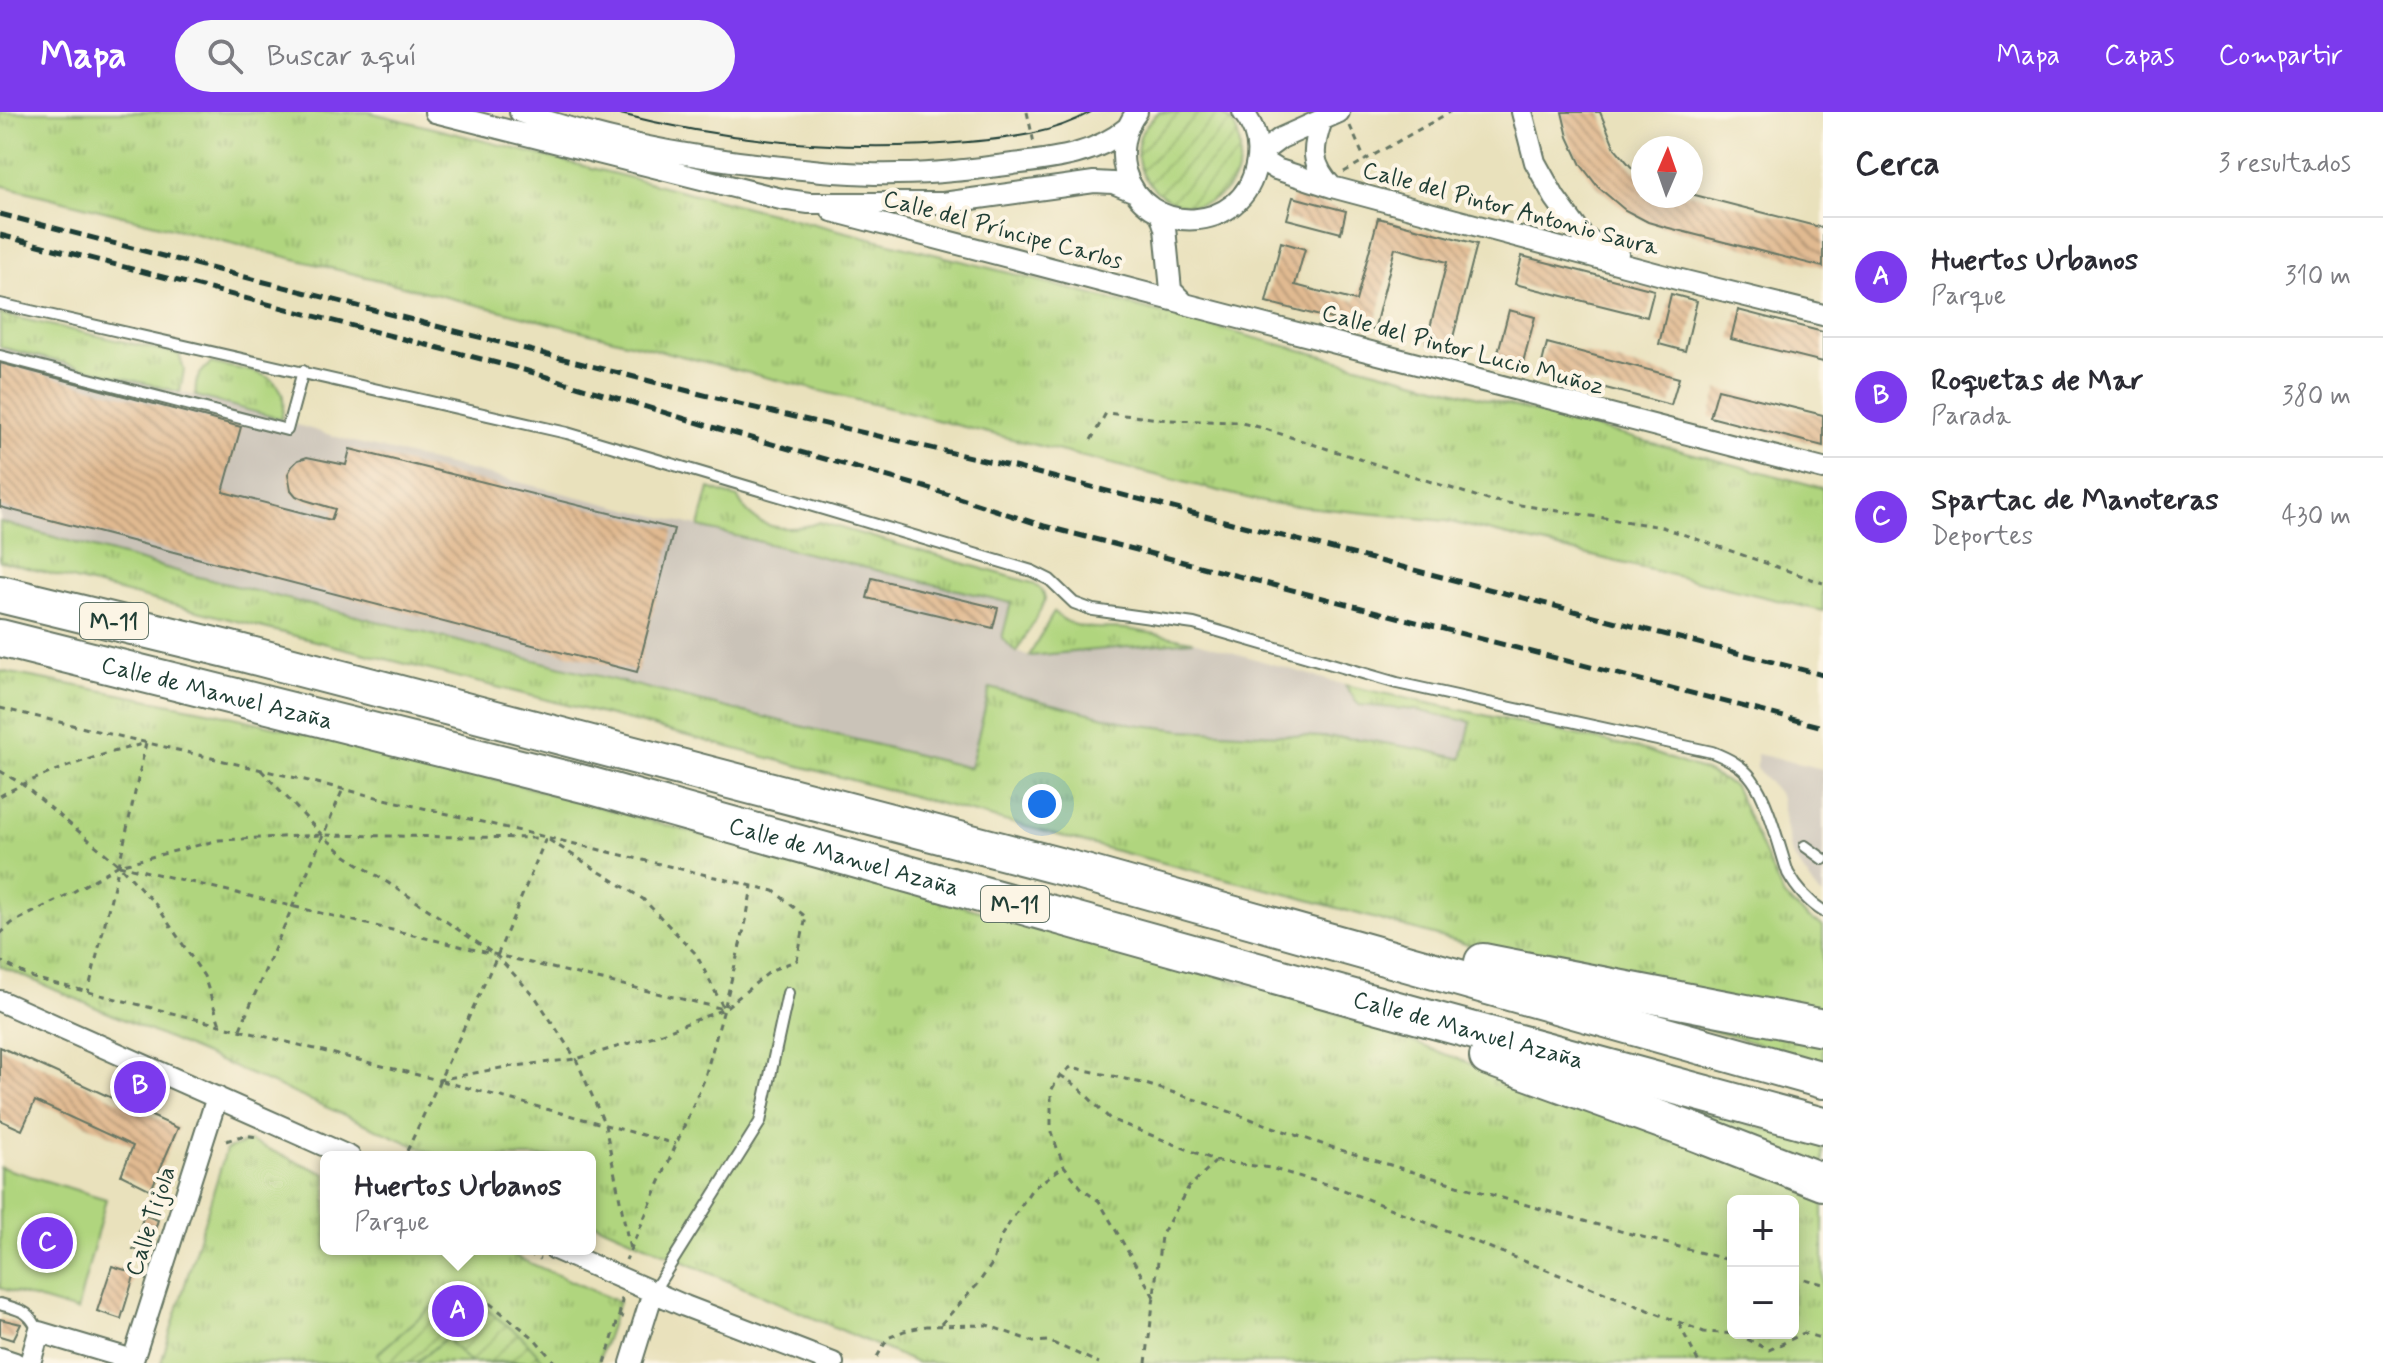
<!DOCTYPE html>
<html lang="es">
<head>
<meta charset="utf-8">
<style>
  :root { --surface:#fff; --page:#f7f7f7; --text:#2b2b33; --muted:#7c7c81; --line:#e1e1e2; --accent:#7c3aed }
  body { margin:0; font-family:Mynerve,sans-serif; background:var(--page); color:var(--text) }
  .controls { position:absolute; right:24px; bottom:24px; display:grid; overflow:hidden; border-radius:12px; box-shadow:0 4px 20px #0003 }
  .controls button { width:72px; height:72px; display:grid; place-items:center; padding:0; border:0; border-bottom:2px solid var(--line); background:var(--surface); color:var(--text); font:40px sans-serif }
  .compass { position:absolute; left:1631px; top:24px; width:72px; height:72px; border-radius:50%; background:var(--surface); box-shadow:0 4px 20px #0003; rotate:2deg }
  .you { position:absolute; left:1042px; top:692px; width:28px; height:28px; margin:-20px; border:6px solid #fff; border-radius:50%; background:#1a73e8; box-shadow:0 0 0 12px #1a73e833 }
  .badge { display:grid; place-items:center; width:52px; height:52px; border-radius:50%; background:var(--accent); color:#fff; font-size:26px; font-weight:700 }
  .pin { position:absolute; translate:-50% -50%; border:4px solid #fff; box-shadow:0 2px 8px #0006 }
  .popup { position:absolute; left:320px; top:1039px; width:276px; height:104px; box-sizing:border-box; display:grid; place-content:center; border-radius:12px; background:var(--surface); filter:drop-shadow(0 2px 6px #0005); font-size:26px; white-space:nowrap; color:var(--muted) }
  .popup b { font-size:30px; color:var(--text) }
  .popup::after { content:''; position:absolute; left:50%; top:100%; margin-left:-16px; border:16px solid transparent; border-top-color:var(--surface) }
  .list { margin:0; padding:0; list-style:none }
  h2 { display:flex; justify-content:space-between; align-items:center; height:104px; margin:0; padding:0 32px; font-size:34px }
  h2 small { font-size:26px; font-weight:400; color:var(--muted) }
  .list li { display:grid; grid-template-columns:52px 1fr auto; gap:24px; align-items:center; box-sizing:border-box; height:120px; padding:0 32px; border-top:2px solid var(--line) }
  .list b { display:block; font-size:30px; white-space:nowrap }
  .list p { margin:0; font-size:26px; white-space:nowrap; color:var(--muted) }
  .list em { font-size:26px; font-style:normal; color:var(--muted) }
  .icon { flex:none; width:44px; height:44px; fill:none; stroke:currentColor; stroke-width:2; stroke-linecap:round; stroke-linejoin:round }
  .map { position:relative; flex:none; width:1823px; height:1251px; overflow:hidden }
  header { display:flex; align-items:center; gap:48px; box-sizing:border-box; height:112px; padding:0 40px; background:var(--accent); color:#fff }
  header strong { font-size:38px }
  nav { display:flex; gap:44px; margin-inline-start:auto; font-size:28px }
  .search { width:560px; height:72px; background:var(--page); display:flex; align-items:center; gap:20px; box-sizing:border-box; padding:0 28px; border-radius:44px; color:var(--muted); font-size:30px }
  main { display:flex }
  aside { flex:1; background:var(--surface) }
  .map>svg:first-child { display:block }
  .industrial { fill:#cac3b8 }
  .grass { fill:url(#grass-tufts); stroke:#688959; stroke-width:2; fill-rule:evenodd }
  .garden { fill:url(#garden-furrows); stroke:#688959; stroke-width:2 }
  .pitch { fill:#b0d57e; stroke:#688959; stroke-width:2 }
  .building { fill:url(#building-back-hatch) }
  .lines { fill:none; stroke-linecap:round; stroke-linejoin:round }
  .service-casing { stroke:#667664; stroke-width:14 }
  .minor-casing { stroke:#667664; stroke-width:24 }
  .motorway-casing { stroke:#667664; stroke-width:40 }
  .path { stroke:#667664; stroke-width:3; stroke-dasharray:6 6; stroke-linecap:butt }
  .service { stroke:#fff; stroke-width:10 }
  .minor { stroke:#fff; stroke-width:20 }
  .motorway { stroke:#fff; stroke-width:36 }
  .tram { stroke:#1f3d34; stroke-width:2 }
  .rail { stroke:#1f3d34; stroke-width:5; stroke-dasharray:12 6; stroke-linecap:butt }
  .labels { text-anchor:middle; stroke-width:8; stroke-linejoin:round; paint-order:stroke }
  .shield { fill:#fcf5e5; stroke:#617469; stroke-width:2 }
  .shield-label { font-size:22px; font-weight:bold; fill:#1f3d34 }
  .street-label { font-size:24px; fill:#1f3d34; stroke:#fcf5e5 }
</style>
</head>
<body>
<header>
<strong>Mapa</strong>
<div class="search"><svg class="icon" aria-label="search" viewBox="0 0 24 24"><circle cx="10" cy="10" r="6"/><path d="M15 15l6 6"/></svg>Buscar aquí</div>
<nav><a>Mapa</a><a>Capas</a><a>Compartir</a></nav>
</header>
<main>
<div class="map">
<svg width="1823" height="1251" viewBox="0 0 1823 1251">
  <defs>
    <pattern id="grass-tufts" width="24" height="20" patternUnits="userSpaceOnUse" patternTransform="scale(2)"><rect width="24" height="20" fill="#b0d57e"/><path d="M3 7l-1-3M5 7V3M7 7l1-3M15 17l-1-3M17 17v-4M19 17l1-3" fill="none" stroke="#8fae68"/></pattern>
    <pattern id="garden-furrows" width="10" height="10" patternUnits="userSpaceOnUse" patternTransform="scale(2)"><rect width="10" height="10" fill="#b0d57e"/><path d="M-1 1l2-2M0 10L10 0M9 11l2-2" fill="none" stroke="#8fae68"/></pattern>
    <pattern id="building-back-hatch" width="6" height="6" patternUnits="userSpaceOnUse" patternTransform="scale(2)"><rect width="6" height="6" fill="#e1ba91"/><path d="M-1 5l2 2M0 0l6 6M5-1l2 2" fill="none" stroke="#b69877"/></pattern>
  </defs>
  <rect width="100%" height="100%" fill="#fcf5e5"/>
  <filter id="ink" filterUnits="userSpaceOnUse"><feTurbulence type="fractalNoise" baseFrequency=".0125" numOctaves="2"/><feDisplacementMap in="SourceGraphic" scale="16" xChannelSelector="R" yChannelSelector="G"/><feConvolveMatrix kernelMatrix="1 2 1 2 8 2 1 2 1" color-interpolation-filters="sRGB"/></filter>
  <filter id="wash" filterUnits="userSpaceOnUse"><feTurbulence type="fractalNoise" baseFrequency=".006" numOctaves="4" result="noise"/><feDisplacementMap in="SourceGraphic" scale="32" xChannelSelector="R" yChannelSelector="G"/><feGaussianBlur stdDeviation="1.8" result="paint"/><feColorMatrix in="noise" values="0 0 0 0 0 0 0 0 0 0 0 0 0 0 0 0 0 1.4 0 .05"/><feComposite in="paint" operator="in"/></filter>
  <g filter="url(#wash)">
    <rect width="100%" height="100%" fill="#e9e1bc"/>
    <path class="industrial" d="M0 235 228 292 350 329 1011 491 1012 539 1029 544 1193 529 1345 573 1359 593 1416 598 1472 610 1462 647 1425 638 1361 627 1182 618 1133 612 990 576 970 656 195 464 0 410Z
      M1757 642 1823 657V784L1819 782 1792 743 1780 683 1757 657Z"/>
    <path class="grass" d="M0 0H369L1009 161 1823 376V499L1446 409 1267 391 0 73Z
      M0 202 179 242 184 258 180 280 0 235Z
      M211 251C248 260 295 258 281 307L196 284C194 268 199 261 211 251Z
      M709 376 738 386C754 419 789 421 820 410L1032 471C1038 475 1044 478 1045 486 1046 491 1020 533 1016 540L1002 526 1011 491 699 415Z
      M0 410 195 464 970 656 990 576 1133 612 1182 618 1361 627 1425 638 1462 647 1471 610 1416 598 1359 593 1345 573 1641 637 1705 659 1734 674 1784 785 1807 805 1823 814V905L1501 842 1298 785 1124 741 650 614 0 449Z
      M1054 500C1073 520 1100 515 1125 517 1148 520 1171 525 1193 529L1029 544Z
      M0 559 217 601 515 672 1284 882 1823 1083V1251H917L590 1109V1045H441L0 854ZM1733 1089H1793V1221H1733Z
      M1618 892 1823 925V950Z
      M1601 972 1823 1033V1063Z
      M249 1029 326 1062V1137H498L619 1190 598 1251H161L226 1038Z"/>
    <path class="garden" d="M1159 0C1172 0 1211 0 1220 1 1244 12 1245 53 1231 72 1184 133 1097 48 1159 0Z
      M456 1174 522 1225 546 1251 513 1249 470 1251 446 1226 416 1251H384L377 1242Z"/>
    <path class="pitch" d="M0 1055 106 1087 77 1199 0 1176Z"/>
    <g id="blocks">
      <path class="building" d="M1562 0H1600L1615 36 1632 56 1643 64V84L1691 82 1823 116V155L1665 115 1648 110 1625 98 1598 75 1581 53 1568 25Z
        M1293 85 1346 99 1341 121 1287 107Z
        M1378 106 1477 132 1450 237 1426 231 1447 150 1395 136 1374 218 1266 190 1281 130 1305 137 1295 173 1356 189Z
        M1522 144 1654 178 1647 205 1515 172Z
        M1671 182 1697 189 1685 239 1659 232Z
        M1509 198 1535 205 1522 254 1496 248Z
        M1738 198 1823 220V250L1731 227Z
        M1547 231 1679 266 1671 293 1540 259Z
        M0 251 241 315 223 380 331 408 335 397 305 388 296 384 291 378 288 362 292 354 298 348 307 345 346 353 350 337 674 417 637 560 0 395Z
        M1718 277 1823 303V334L1710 305Z
        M872 466 998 496 993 516 867 486Z
        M0 935 178 1016 151 1078 121 1063 133 1034 35 989 22 1018 0 1008Z
        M144 1103 158 1108 147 1141 133 1137Z
        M112 1154 135 1161 121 1207 97 1199Z
        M0 1207 21 1212 13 1228 0 1224Z"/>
    </g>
  </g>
  <g filter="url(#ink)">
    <use href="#blocks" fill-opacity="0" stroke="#667664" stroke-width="2"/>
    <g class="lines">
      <defs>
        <path id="service" d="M0 192 567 321 1032 459 1050 468 1074 491 1093 498 1194 512 1397 571 1712 640C1727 646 1742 653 1752 667 1768 688 1779 734 1788 761 1797 777 1807 789 1823 799
          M0 244 287 318 303 259
          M1805 734 1823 747
          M653 1180 760 1010 788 881
          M0 1192C22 1199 29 1198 39 1220"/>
        <path id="minor" d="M435 0 781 87 809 91H943L1094 70 1113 71 1135 80
          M520 0C604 30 693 46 782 55 820 59 859 63 897 62 936 62 975 57 1013 52 1054 47 1095 43 1127 16
          M1137 0C1124 16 1120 39 1125 59 1145 127 1244 122 1256 53 1260 34 1255 15 1243 0
          M1522 0 1535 50 1555 86 1584 126 1618 141
          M1322 8C1312 37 1310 51 1332 75
          M1258 43 1281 26 1339 0
          M1258 46 1276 57 1332 75 1677 167 1823 203
          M832 99 1184 191
          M1160 101 1165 116 1171 178 1185 192 1823 357
          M0 889 350 1045
          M555 1137 685 1194 833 1251
          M0 1246 15 1251
          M133 1248 217 985
          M30 1251 39 1220 133 1248 132 1251
          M631 1251 653 1180"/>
        <g id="motorway">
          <path d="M0 482 227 537 1078 759 1823 968"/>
          <path id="s1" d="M0 526 588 673 1379 893 1823 1014"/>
          <path d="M1483 850 1823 916"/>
          <path d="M1488 945 1692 1019 1823 1070"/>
        </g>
      </defs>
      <use href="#service" class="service-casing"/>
      <use href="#minor" class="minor-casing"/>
      <use href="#motorway" class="motorway-casing"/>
      <path class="path" d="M1027 0 1034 31
        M1350 14 1365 48 1450 0
        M1344 60 1365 48
        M1091 328 1106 301 1168 308 1237 310 1259 315 1488 388 1662 415 1823 471
        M0 596 774 779 806 805 797 848 772 858 724 897 654 924 576 947 506 955 438 968 33 866 0 849
        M261 658 322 723 346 744 410 785 497 844 536 886 576 947 605 1013 630 1138
        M0 659 22 672 119 753 157 794 204 864 220 913
        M0 684C46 659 96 644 146 631L119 753 88 880
        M549 728 643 787 696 842 724 897 746 809 752 774
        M119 753 724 897 704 968 626 1148
        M0 822 12 811 73 780 119 753 219 728 322 723 538 726
        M240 917 343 677
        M1060 963 1077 974 1110 1007 1217 1049 1270 1056 1336 1075 1704 1220 1737 1222 1769 1238 1804 1221 1823 1227
        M442 969 676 1032
        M226 1029 245 1023 256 1025
        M407 1039 497 844 546 726
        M517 1137 540 1147
        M1793 1164 1823 1172
        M461 1169 534 1226 555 1251
        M1154 1185 1099 1089 1083 1078 1064 1054 1051 1020V979L1060 963 1071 955C1102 962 1135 968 1165 978 1221 995 1275 1017 1331 1035 1464 1076 1598 1114 1733 1149
        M619 1204 622 1189 621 1185
        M941 1212 977 1173 992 1152 1001 1124 1032 1077 1064 1054
        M1679 1212 1699 1251
        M877 1245 888 1226 904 1219 926 1214 987 1213 1034 1230 1048 1229 1099 1251
        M605 1251 619 1204 626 1206
        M1146 1251 1161 1124 1188 1076 1215 1050"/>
      <use href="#service" class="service"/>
      <use href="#minor" class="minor"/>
      <use href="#motorway" class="motorway"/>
      <path class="tram" d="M612 0C729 30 849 41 968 30 1012 26 1052 22 1091 0"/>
      <path class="rail" d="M0 102 751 295 1010 354 1823 563
        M0 123 524 258 719 317 931 377 1044 414 1823 615"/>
    </g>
  </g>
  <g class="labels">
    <g class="shield">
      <rect x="80" y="491" width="68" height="36" rx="6"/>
      <rect x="981" y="774" width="68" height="36" rx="6"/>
    </g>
    <g class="shield-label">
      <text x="114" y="517">M-11</text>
      <text x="1015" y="800">M-11</text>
    </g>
    <g class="street-label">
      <text transform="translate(1511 96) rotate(15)" y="8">Calle del Pintor Antonio Saura</text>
      <text transform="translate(1003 117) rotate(15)" y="8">Calle del Príncipe Carlos</text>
      <text transform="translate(1463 237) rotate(15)" y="8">Calle del Pintor Lucio Muñoz</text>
      <text dy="8" stroke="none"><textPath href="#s1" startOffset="224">Calle de Manuel Azaña</textPath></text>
      <text dy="8" stroke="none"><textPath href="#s1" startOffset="872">Calle de Manuel Azaña</textPath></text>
      <text dy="8" stroke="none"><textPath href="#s1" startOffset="1520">Calle de Manuel Azaña</textPath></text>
      <text transform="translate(150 1109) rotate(-72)" y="8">Calle Tijola</text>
    </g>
  </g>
</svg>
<div class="controls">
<button>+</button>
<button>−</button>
</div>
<svg class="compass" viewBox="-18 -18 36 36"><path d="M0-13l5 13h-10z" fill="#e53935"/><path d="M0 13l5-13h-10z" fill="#7c7c81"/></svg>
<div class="you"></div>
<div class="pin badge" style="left:458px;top:1199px">A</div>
<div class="popup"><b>Huertos Urbanos</b>Parque</div>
<div class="pin badge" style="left:140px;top:975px">B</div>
<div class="pin badge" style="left:47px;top:1131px">C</div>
</div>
<aside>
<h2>Cerca<small>3 resultados</small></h2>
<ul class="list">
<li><span class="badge">A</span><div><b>Huertos Urbanos</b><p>Parque</p></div><em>310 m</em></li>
<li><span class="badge">B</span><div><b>Roquetas de Mar</b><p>Parada</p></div><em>380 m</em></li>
<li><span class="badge">C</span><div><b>Spartac de Manoteras</b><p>Deportes</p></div><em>430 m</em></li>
</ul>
</aside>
</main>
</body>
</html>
